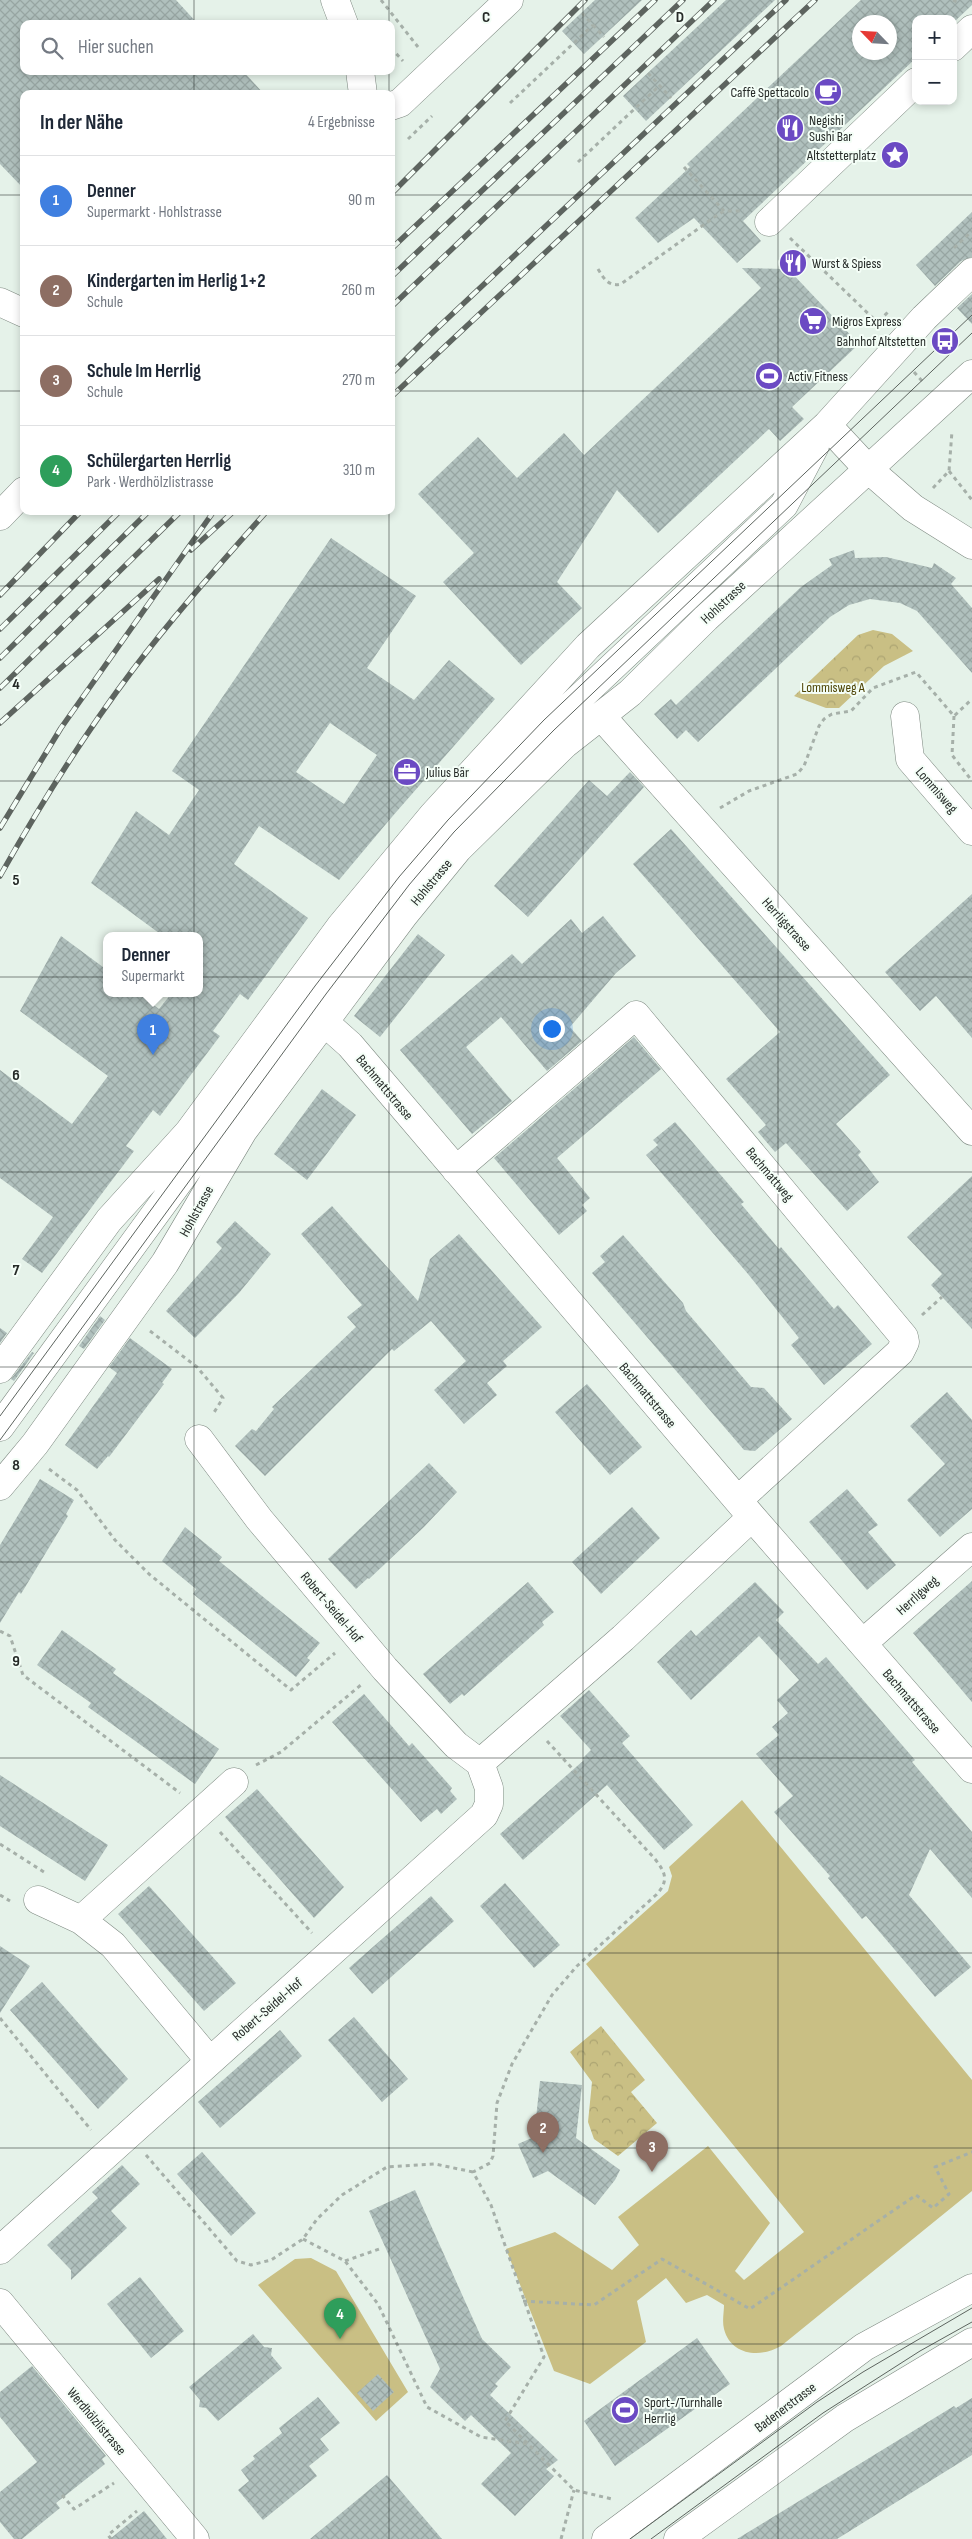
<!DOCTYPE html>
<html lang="de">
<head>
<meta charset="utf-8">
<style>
  :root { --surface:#fff; --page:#f6f6f7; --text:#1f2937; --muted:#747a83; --line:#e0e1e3; --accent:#db2777 }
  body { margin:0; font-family:"Sofia Sans Condensed",sans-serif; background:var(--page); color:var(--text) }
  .controls { position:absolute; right:15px; top:15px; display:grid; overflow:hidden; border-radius:10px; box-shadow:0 2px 8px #0003 }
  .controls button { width:45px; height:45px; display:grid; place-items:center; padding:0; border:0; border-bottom:1px solid var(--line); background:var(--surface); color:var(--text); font:25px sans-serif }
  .compass { position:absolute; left:852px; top:15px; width:45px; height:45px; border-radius:50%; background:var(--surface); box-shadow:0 2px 8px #0003; rotate:295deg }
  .you { position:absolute; left:551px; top:1028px; width:18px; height:18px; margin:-12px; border:4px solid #fff; border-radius:50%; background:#1a73e8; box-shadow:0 0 0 8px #1a73e833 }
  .badge { display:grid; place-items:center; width:32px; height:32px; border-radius:50%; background:var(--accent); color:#fff; font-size:16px; font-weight:700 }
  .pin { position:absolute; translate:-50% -41px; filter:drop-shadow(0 1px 2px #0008) }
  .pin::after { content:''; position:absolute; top:26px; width:18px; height:15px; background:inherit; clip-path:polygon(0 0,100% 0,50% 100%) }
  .popup { position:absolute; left:103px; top:932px; width:100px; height:65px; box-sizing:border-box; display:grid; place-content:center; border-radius:10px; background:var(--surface); filter:drop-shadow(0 1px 4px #0005); font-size:16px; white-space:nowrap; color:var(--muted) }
  .popup b { font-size:19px; color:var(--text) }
  .popup::after { content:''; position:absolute; left:50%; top:100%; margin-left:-10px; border:10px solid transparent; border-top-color:var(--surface) }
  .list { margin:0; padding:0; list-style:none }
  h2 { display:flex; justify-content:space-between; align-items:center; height:65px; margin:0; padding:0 20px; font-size:21px }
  h2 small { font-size:16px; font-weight:400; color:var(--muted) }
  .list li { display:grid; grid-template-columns:32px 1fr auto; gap:15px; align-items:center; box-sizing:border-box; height:90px; padding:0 20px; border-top:1px solid var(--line) }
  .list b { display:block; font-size:19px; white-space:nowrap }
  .list p { margin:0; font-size:16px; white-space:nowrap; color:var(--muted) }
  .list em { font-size:16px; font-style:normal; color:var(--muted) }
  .icon { flex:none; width:28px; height:28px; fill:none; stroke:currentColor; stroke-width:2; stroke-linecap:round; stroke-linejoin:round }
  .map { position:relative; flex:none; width:972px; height:2539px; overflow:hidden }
  .search { position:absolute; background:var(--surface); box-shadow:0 2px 8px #0003; left:20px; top:20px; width:375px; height:55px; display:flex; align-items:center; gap:12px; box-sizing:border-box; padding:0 18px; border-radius:10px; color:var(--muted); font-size:19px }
  .panel { position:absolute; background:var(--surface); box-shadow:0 2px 8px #0003; left:20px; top:90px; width:375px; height:425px; border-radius:10px }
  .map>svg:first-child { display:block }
  .forest { fill:url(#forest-crowns) }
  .garden { fill:#c9bf84 }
  .building { fill:url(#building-cross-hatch); fill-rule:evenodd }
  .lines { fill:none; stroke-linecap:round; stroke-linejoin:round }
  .minor-casing { stroke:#7e8981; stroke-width:29 }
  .path { stroke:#a6b0a9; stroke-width:3; stroke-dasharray:4 4; stroke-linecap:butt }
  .minor { stroke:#fff; stroke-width:28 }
  .tram { stroke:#5d645f; stroke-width:1 }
  .rail-casing { stroke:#5d645f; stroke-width:5.5 }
  .rail { stroke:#f4fef7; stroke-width:4; stroke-dasharray:11; stroke-linecap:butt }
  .grid { fill:none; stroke:#262b28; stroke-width:1; stroke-opacity:0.55 }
  .labels { text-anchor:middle; stroke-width:4; stroke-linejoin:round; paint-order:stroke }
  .poi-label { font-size:14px; fill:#262b28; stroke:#f4fef7; text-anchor:start }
  .street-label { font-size:14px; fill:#262b28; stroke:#f4fef7 }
  .park-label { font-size:14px; fill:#4e4405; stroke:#f4fef7 }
  .grid-label { font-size:16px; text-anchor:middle; font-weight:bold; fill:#262b28; stroke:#f4fef7; stroke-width:4; stroke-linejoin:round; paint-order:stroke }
</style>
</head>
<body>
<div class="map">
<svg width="972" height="2539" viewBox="0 0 972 2539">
  <defs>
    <pattern id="forest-crowns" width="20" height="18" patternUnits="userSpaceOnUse" patternTransform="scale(1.25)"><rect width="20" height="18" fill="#c9bf84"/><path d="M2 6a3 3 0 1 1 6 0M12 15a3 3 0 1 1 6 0" fill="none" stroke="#aca472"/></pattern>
    <pattern id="building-cross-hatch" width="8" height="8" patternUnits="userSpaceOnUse" patternTransform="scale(1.25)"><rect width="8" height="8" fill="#b0c0bd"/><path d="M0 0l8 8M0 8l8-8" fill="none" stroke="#97a5a2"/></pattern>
  </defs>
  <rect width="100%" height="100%" fill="#e5f2e9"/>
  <path class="forest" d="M873 630 892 634 913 651 884 666 839 708H826L794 696 858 635Z
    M601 2026 645 2080 631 2092 657 2123 618 2156 594 2139 588 2122 592 2082 570 2052Z"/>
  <path class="garden" d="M742 1800 972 2080V2191L781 2346C761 2358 731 2356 724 2329 722 2321 724 2312 724 2305L707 2295 686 2303 666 2278 637 2301 646 2342 590 2384 554 2371 506 2249 555 2232 612 2270 639 2245 618 2217 708 2146 770 2223 735 2271 744 2280 804 2232 586 1964 668 1891 672 1876 669 1867Z
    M311 2258 336 2271 408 2392 376 2421 258 2285 295 2259Z"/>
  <path class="building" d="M0 0H176L198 24H24V71H243L264 94H24V189L0 164Z
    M595 0H642L584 54 562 31Z
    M726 0H775L646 121 623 96Z
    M861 0H972V5L953 23V19H916V58L743 221 761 241 737 263 694 218 658 243 635 218 690 167 687 164ZM860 22H890V52H860Z
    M972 212V257L961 261 935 286 916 265Z
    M742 268 788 269 859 344 792 407 804 419 780 441 769 429 658 533 617 490 557 582 582 608 521 665 443 582 474 553 418 494 478 437 517 478 564 433 584 455 761 288Z
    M972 294V324L957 308Z
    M331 538 416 596 367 668 414 700 449 660 495 699 391 818 339 880 259 826 234 864 308 918 248 1000 240 994 213 1031 220 1036 160 1116 153 1110 126 1146 134 1151 42 1273 22 1259 53 1217 0 1178V1070L72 1124 108 1076 20 1011 61 936 107 970V994H139L159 1009 171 994H199V936H163L91 883 136 811 169 835 199 790 172 771ZM330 723 377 755 344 804 296 772Z
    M854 550 855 558 886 557 932 568 934 563 956 578 951 584 972 608V673L917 611 900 603 870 599 849 605 830 617 698 742 686 730 677 739 654 714 671 699 676 705 801 587 832 565 829 559Z
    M630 772 644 787 528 917 494 886 589 780 607 796Z
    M671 829 890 1075 836 1124 861 1152 858 1155 879 1182 847 1211 786 1143 775 1152 758 1132 766 1125 726 1079 780 1032 633 864Z
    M972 894V1038L936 996 920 1011 885 972Z
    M603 916 636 956 616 973 570 1027 582 1041 547 1071 501 1017 466 1047 512 1101 472 1134 400 1050 512 954 522 964 571 919 582 933Z
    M418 934 445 955 380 1037 354 1016Z
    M634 1037 661 1069 557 1158 590 1198 582 1205 587 1211 559 1235 494 1158Z
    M322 1089 356 1115 307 1180 274 1154Z
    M675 1122 744 1202 741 1204 779 1249 781 1247 834 1309 838 1305 872 1344 824 1385 791 1345 799 1338 748 1274 646 1155 658 1145 653 1140Z
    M972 1176V1329L931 1285 942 1274 907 1237Z
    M332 1206 418 1301 430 1259 459 1234 542 1327 503 1361 507 1366 487 1383 497 1395 464 1424 434 1390 466 1361 431 1321 394 1351 392 1349 265 1476 235 1446 252 1429 256 1431 274 1409 272 1407 356 1327 347 1317 362 1305 301 1234Z
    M235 1221 271 1254 239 1293 195 1338 166 1311 222 1248 216 1242Z
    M623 1235 683 1303 686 1311 751 1387 764 1388 792 1419 755 1451 744 1450 592 1273 605 1262 600 1256Z
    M100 1316 105 1320 84 1349 79 1346Z
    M0 1328 7 1333 0 1343Z
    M130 1338 172 1369 162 1383 164 1384 109 1457 108 1456 97 1469 65 1445 117 1373 109 1367Z
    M32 1352 34 1353 14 1381 11 1379Z
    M587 1384 642 1447 610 1475 555 1412Z
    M947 1392 972 1420V1509L940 1537 907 1500 945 1464 910 1426Z
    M429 1463 457 1492 424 1527 369 1579 368 1578 356 1589 328 1559Z
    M40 1479 74 1500 66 1514 68 1516 21 1594 19 1592 0 1623V1545Z
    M847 1489 878 1525 868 1532 896 1565 867 1590 809 1522Z
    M632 1507 660 1538 601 1594 572 1562Z
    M185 1527 222 1557 219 1561 320 1643 307 1658 310 1660 296 1677 193 1594 196 1589 162 1561Z
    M972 1581V1702L913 1633Z
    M528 1582 554 1612 542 1622 544 1625 464 1696 462 1694 450 1704 423 1674Z
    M755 1582 784 1612 776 1620 818 1664 826 1657 915 1760 912 1762 972 1832V1898L930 1849 909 1895 971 1967 935 1997 866 1916 862 1919 828 1878 830 1876 774 1812 793 1796 756 1754 779 1735 772 1727 788 1713 777 1700 799 1680 759 1636 691 1700 657 1662 691 1630 696 1636Z
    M62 1630 116 1669 113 1673 219 1749 195 1784 88 1707 91 1703 37 1665Z
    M589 1690 630 1736 622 1743 693 1825 664 1850 607 1785 523 1860 500 1834 584 1760 583 1758 591 1750 560 1716Z
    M364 1694 409 1746 412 1743 452 1788 450 1791 457 1799 441 1814 437 1809 421 1822 332 1722Z
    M0 1775 108 1845 85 1881 0 1826Z
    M257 1789 344 1887 314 1918 225 1817Z
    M505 1883 560 1945 534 1968 480 1906Z
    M149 1886 236 1983 204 2011 118 1914Z
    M431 1896 454 1921 372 1994 349 1968Z
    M0 1946 30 1966 0 2013Z
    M42 1982 128 2079 98 2109 10 2010Z
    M354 2017 408 2079 382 2102 328 2040Z
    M280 2030 302 2056 220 2128 198 2102Z
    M540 2081 582 2085 576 2138 620 2170 615 2180 595 2205 548 2171 533 2178 518 2144 534 2137Z
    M202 2152 256 2213 231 2236 177 2174Z
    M122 2165 140 2184 111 2211 127 2228 71 2280V2270L47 2245 98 2198 92 2192Z
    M415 2190 482 2339 511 2367 495 2384 498 2386 490 2395 558 2460 546 2469 554 2476 515 2516 481 2484 511 2453 471 2415 465 2421 430 2387 440 2369 369 2211Z
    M140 2277 184 2331 151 2358 107 2304Z
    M253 2334 264 2347 272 2348 271 2355 282 2368 218 2421 206 2408 199 2407 200 2400 189 2387Z
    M697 2338 730 2384 615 2466 584 2421Z
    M32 2366 106 2456 102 2459 105 2464 56 2503 60 2508 22 2539H14L0 2522V2492L37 2462 0 2417V2392Z
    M378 2374 394 2392 373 2411 357 2393Z
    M318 2397 340 2423 320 2439 329 2450 309 2466 317 2476 263 2520 238 2490 249 2481 241 2470 255 2459 253 2456 282 2433 279 2428Z
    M972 2398V2455L837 2539H737L954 2406 956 2408Z
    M387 2475 442 2539H310Z
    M144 2511 167 2539H110Z"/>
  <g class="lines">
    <defs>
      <path id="minor" d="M335 0 344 24
        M953 47 972 29
        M360 71 363 94
        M391 106 400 103 509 0
        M769 222 916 82
        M0 302 24 313
        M827 425 867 468 913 508 972 545
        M0 516 24 491
        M601 716 972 1131
        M905 716 910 759 972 831
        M323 1021 350 1045 752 1517 972 1769
        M456 1170 636 1015 904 1337 905 1342 900 1352 738 1500
        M0 1369 109 1220 188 1133 340 927 433 815 588 646 827 425 924 318 972 272
        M0 1427 303 1011 404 881 504 769 784 505 815 446
        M0 1486 35 1444 165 1263 243 1131 404 915 458 849 565 744 630 693 706 618 972 374
        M863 1643 972 1547
        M480 1763 623 1638 752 1517
        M38 1900 81 1920 113 1945 209 2060
        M81 1920 234 1782
        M0 2250 484 1815 489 1804V1788L480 1763 456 1745 385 1669 259 1519 199 1439
        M0 2303 195 2539
        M606 2539 864 2347 972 2288
        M678 2539 845 2418 972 2342"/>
    </defs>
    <use href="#minor" class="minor-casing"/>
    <path class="path" d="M381 0 418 47
      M953 0 960 4
      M582 13 604 37
      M391 48 403 61
      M648 73 671 98
      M510 103 593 25
      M408 139 432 116
      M578 162 660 85
      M684 167 724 211
      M790 238 879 324
      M954 248 972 231
      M598 269C604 279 609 287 621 284L716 216 724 211H744
      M879 321 889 311
      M914 372 923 382
      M949 471 972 500
      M933 488 949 471 952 431
      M954 716 952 755 972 781
      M720 808 749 791 797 774 804 766 819 726 824 719 832 714 851 711 873 688 916 672 954 716 972 699
      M922 1315 942 1297
      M150 1331 197 1367 223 1398 213 1414
      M49 1469 77 1490 115 1540 149 1574 291 1690 335 1653
      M0 1631 10 1636 23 1675 180 1793
      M547 1741 655 1859C666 1873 669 1881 656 1895L577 1966 552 1995 512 2064 497 2103 493 2156 490 2163 473 2172 491 2205 544 2357 505 2421 574 2490 612 2499
      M256 1765 281 1752 362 1684
      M220 1832 312 1933
      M0 1844 44 1872
      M0 1895 10 1901
      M0 2018 91 2130
      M146 2155 237 2261 251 2265 271 2260 303 2239 317 2219 342 2195 387 2167 435 2164 473 2172
      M303 2239 345 2261 378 2304 427 2407 481 2437 528 2444
      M345 2261 382 2248
      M523 2301 594 2305 662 2259 750 2309 916 2195 933 2208 949 2194 935 2167 972 2152
      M62 2495 74 2509 114 2483
      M111 2539 108 2535 137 2511
      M561 2539 574 2490"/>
    <use href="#minor" class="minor"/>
    <path class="tram" d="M0 1416 315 986 399 877 448 820 544 720 972 315
      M0 1440 326 994 409 885 454 832 554 730 972 333
      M630 2539 817 2402 863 2372 972 2308
      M651 2539 823 2413 920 2351 972 2322"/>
    <defs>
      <path id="rail" d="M391 194 585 0
        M391 249 655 0
        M391 277 683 0
        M391 307 714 0
        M391 374 430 335 786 0
        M391 397 815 0
        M191 550 234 511
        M0 595 81 511
        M0 629 120 511
        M0 658 149 511
        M0 688 181 511
        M0 723 159 579
        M0 828 61 728 214 511
        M0 876C40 805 83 736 132 671 174 615 221 563 267 511"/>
    </defs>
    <use href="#rail" class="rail-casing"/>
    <use href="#rail" class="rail"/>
  </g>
  <path class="grid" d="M194 0V24M389 0V24M583 0V2539M778 0V2539M194 71V94M389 71V94M0 195H24M391 195H972M0 391H24M391 391H972M194 511V2539M389 511V2539M0 586H972M0 781H972M0 977H972M0 1172H972M0 1367H972M0 1562H972M0 1758H972M0 1953H972M0 2148H972M0 2344H972"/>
  <defs>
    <symbol id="cafe-disc" viewBox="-11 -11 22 22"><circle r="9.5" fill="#6b4ac3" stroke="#f4fef7"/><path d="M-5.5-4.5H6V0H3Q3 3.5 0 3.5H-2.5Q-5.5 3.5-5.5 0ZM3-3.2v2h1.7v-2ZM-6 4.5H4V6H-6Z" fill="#fff"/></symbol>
    <symbol id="restaurant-disc" viewBox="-11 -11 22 22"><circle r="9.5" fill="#6b4ac3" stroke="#f4fef7"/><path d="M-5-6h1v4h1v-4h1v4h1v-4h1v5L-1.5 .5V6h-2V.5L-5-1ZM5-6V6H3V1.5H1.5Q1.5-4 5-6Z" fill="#fff"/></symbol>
    <symbol id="sight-disc" viewBox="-11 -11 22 22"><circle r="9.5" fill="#6b4ac3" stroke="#f4fef7"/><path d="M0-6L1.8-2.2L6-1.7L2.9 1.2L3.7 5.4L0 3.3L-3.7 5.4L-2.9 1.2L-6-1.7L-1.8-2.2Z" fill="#fff"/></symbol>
    <symbol id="supermarket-disc" viewBox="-11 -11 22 22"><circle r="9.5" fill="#6b4ac3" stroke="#f4fef7"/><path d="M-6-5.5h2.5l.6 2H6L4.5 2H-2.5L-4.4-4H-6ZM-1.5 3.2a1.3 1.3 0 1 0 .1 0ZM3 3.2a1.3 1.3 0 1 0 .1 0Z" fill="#fff"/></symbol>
    <symbol id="bus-disc" viewBox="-11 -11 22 22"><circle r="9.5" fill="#6b4ac3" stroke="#f4fef7"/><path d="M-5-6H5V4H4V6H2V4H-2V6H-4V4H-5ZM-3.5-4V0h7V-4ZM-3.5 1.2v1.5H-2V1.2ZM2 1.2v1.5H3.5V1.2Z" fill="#fff"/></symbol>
    <symbol id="stadium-disc" viewBox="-11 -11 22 22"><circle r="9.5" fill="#6b4ac3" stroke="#f4fef7"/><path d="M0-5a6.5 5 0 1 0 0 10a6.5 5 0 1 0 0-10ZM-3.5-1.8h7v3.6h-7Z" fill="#fff"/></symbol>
    <symbol id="office-disc" viewBox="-11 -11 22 22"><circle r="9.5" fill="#6b4ac3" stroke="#f4fef7"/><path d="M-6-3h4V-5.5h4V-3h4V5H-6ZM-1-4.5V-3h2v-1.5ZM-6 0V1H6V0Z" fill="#fff"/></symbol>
  </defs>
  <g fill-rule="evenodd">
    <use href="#cafe-disc" x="812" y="76" width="32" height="32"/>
    <use href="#restaurant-disc" x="774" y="112" width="32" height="32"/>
    <use href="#sight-disc" x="879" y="139" width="32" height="32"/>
    <use href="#restaurant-disc" x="777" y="247" width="32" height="32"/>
    <use href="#supermarket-disc" x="797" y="305" width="32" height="32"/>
    <use href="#bus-disc" x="929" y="325" width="32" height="32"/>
    <use href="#stadium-disc" x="753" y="360" width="32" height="32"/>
    <use href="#office-disc" x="391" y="756" width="32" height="32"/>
    <use href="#stadium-disc" x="609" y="2394" width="32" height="32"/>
  </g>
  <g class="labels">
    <g class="poi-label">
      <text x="809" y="97" text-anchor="end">Caffè Spettacolo</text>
      <text x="809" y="125">Negishi<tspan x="809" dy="16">Sushi Bar</tspan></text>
      <text x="876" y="160" text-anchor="end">Altstetterplatz</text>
      <text x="812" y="268">Wurst &amp; Spiess</text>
      <text x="832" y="326">Migros Express</text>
      <text x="926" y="346" text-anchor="end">Bahnhof Altstetten</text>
      <text x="788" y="381">Activ Fitness</text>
      <text x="426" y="777">Julius Bär</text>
      <text x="644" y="2407">Sport-/Turnhalle<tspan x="644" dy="16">Herrlig</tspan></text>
    </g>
    <g class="street-label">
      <text transform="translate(723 602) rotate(-43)" y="5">Hohlstrasse</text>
      <text transform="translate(937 790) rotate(49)" y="5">Lommisweg</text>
      <text transform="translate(431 882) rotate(-50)" y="5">Hohlstrasse</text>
      <text transform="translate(787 924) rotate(48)" y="5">Herrligstrasse</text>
      <text transform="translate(385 1087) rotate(50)" y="5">Bachmattstrasse</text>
      <text transform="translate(770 1174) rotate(50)" y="5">Bachmattweg</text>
      <text transform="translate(196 1211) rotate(-61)" y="5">Hohlstrasse</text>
      <text transform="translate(648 1395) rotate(50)" y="5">Bachmattstrasse</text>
      <text transform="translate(917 1595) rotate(-42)" y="5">Herrligweg</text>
      <text transform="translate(332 1607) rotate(50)" y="5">Robert-Seidel-Hof</text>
      <text transform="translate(912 1701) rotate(49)" y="5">Bachmattstrasse</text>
      <text transform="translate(267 2009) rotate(-41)" y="5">Robert-Seidel-Hof</text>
      <text transform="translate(785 2407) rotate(-37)" y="5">Badenerstrasse</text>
      <text transform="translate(97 2421) rotate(50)" y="5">Werdhölzlistrasse</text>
    </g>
    <g class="park-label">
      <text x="833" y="692">Lommisweg A</text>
    </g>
  </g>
  <g class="grid-label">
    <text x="486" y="22">C</text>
    <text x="680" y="22">D</text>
    <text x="16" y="689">4</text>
    <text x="16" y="885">5</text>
    <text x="16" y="1080">6</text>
    <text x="16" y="1275">7</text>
    <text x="16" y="1470">8</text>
    <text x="16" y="1666">9</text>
  </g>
</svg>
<div class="controls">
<button>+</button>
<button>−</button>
</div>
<svg class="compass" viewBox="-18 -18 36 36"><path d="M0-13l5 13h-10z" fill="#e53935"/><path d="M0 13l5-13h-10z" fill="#747a83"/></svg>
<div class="you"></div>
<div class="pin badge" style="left:153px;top:1055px;background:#3f7fe0">1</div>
<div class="popup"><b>Denner</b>Supermarkt</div>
<div class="pin badge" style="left:543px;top:2153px;background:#8d6e63">2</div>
<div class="pin badge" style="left:652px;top:2172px;background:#8d6e63">3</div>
<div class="pin badge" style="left:340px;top:2339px;background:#2e9e5b">4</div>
<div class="search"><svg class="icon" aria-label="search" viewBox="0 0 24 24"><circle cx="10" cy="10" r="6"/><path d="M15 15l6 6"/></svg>Hier suchen</div>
<section class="panel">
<h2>In der Nähe<small>4 Ergebnisse</small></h2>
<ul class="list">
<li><span class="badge" style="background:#3f7fe0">1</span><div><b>Denner</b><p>Supermarkt · Hohlstrasse</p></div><em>90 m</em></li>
<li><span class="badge" style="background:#8d6e63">2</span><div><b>Kindergarten im Herlig 1+2</b><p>Schule</p></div><em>260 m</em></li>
<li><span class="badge" style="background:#8d6e63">3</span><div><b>Schule Im Herrlig</b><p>Schule</p></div><em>270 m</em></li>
<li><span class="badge" style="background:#2e9e5b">4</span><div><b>Schülergarten Herrlig</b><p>Park · Werdhölzlistrasse</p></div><em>310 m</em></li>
</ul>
</section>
</div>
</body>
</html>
